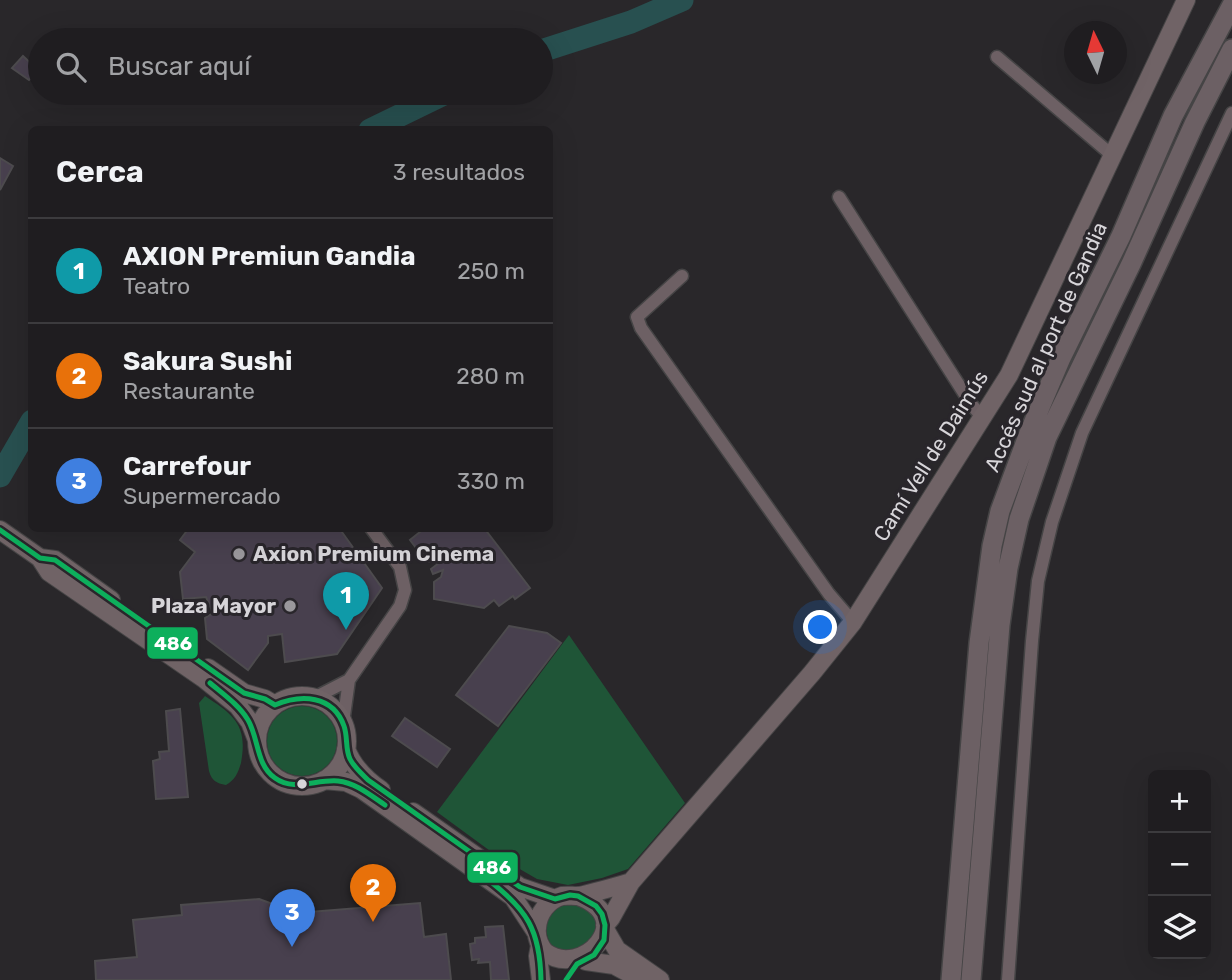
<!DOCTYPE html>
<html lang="es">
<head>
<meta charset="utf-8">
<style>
  :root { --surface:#1f1d20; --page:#2c2a2d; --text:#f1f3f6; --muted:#a1a2a5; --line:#3c3b3e; --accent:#1a73e8 }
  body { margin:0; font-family:Rubik,sans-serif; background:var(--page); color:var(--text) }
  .controls { position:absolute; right:21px; bottom:21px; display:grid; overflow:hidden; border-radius:10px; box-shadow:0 7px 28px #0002 }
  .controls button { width:63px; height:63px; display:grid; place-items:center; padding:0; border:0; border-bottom:2px solid var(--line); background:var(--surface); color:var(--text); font:35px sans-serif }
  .compass { position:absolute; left:1064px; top:21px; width:63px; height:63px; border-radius:50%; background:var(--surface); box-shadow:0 7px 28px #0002; rotate:355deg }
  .you { position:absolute; left:821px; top:628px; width:24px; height:24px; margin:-18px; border:5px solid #fff; border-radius:50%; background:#1a73e8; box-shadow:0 0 0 10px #1a73e833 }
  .badge { display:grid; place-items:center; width:46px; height:46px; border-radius:50%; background:var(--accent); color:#fff; font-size:23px; font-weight:700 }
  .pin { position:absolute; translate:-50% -58px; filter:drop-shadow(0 2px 4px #0008) }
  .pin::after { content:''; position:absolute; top:37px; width:24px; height:21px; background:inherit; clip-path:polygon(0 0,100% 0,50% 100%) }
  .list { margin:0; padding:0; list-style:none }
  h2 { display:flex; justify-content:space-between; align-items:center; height:91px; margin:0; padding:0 28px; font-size:30px }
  h2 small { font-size:23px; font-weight:400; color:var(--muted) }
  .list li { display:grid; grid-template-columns:46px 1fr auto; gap:21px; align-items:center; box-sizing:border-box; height:105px; padding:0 28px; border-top:2px solid var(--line) }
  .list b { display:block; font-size:26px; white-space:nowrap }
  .list p { margin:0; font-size:23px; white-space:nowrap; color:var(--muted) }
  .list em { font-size:23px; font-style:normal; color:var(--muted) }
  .icon { flex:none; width:38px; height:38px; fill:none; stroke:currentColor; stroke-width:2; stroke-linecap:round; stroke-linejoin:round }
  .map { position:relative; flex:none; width:1232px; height:980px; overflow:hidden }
  .search { position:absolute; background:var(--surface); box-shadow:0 7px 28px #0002; left:28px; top:28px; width:525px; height:77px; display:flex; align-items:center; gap:18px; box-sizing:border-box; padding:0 24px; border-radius:38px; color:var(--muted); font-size:26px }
  .panel { position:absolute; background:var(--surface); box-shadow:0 7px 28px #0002; left:28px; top:126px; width:525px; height:406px; border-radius:10px }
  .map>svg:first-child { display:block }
  .green { fill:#1f5537 }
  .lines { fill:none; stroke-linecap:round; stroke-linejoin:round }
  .river { stroke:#285050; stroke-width:23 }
  .building { fill:#48404e; stroke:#4d4b4e; stroke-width:2 }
  .minor-casing { stroke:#454445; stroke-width:15 }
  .secondary-casing { stroke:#454445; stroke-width:20 }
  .trunk-casing { stroke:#454445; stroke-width:22 }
  .minor { stroke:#6d6064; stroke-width:12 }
  .secondary { stroke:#706366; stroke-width:18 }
  .trunk { stroke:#6c6064; stroke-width:19 }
  .bus-1-casing { stroke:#29262b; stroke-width:10 }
  .bus-1 { stroke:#0daf5c; stroke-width:5 }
  .poi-dot { fill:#9a989c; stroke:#29262b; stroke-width:2.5 }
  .bus-dot { fill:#d7d5d9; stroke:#29262b; stroke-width:2.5 }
  .labels { text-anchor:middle; stroke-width:6; stroke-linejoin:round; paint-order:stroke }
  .street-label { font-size:21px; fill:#d7d5d9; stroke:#29262b }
  .poi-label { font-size:21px; font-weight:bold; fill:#d7d5d9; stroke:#29262b; text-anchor:start }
  .line-badge { stroke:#29262b; stroke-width:2.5 }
  .badge-label { font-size:19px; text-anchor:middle; font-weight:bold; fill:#fff }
</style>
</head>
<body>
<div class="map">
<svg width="1232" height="980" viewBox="0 0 1232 980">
  <rect width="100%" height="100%" fill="#29272a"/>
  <path class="green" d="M569 635 685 803 628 869 602 878 568 885 537 879 497 856 437 812Z
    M205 696C234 715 248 725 241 763 238 773 235 780 226 785 216 783 212 781 209 771L199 703Z
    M267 741a35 35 0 1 1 70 0a35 35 0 1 1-70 0Z
    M569 903C588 904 594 914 599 931L576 956 553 948C540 929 547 910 569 903Z"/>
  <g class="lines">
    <path class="river" d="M541 51 631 22 682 0
      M370 130 446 93
      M0 476 32 421"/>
  </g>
  <path class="building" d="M23 56 39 71 29 80 12 68Z
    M0 158 13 166 0 190Z
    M189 528H339L382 588 337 654 285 662 282 634 268 636V643L248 670 207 639 205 618 213 613 206 597 183 599 180 572 195 552 180 540Z
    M425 528H484L530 588 515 599 513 596 499 606 494 600 484 608 434 599V582L441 577 443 570 433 574 431 569 439 563 426 561 410 540Z
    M509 626 547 633 561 643 498 726 456 695Z
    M180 709 188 797 156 799 153 761 160 759 159 752 169 751 166 711Z
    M405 718 450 749 437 767 392 736Z
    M259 899 297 913 420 903 424 937 446 934 451 980H96L95 961 137 957 133 920 182 915 181 905Z
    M503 926 509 980H491L490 962 478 963 479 959 472 960 470 944 475 943V938L486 937 485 927Z"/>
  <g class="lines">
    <defs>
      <path id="minor" d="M997 57 1113 156
        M839 197 971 404 983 418
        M682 276 637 317 641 328 829 594 853 622
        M314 698 349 680
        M343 723 349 680 400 606 405 590 400 567 371 528
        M1008 980 1032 641 1038 581 1052 522 1082 433 1232 113"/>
      <path id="secondary" d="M0 530 40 558 49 572 203 678 238 706 250 722 257 740
        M40 558 55 560 111 600
        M208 668 244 693 265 699 275 705
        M257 741a45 45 0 1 1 90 0a45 45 0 1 1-90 0Z
        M346 749C353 767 365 779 381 790
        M324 780 346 782 361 789 395 813 513 897 536 932
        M413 812 520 887 555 899
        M578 896C640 918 582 980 545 952 539 945 536 937 537 928 538 913 548 900 562 896 570 895 577 897 584 895 599 891 615 887 631 882
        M605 925 611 918 631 882 812 673 853 622 1009 375 1186 0
        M606 931 617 950 660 980
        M540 945 538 956 541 980
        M586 961 614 965 638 978"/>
      <path id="trunk" d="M951 980 979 643 992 546 1000 511 1029 433 1061 358 1121 236 1173 116 1232 5
        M971 980 1000 625 1008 568 1019 519 1047 437 1131 264 1195 122 1232 49"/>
    </defs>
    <use href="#minor" class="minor-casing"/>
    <use href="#secondary" class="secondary-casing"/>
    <use href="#trunk" class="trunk-casing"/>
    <use href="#minor" class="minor"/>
    <use href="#secondary" class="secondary"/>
    <use href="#trunk" class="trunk"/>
    <defs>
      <path id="bus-1" d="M0 530 40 558 55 560 244 693 265 699 275 705C301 694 333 695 344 726 348 737 345 749 350 759 354 767 362 774 368 780L520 887 555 899 570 895 578 896 596 906 602 914 605 925 604 940 594 955 577 964 566 980
        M210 683C223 694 239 705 248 720 259 739 256 765 275 778 294 792 316 779 338 781 356 783 370 795 385 805
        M487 879C527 909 540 930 541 980"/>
    </defs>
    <use href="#bus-1" class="bus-1-casing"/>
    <use href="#bus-1" class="bus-1"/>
  </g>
  <g class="poi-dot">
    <circle cx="239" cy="554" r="7"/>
    <circle cx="290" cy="606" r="7"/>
  </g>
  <circle class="bus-dot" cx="302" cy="784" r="6"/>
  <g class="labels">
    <g class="street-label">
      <text transform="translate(1046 347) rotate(-66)" y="7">Accés sud al port de Gandia</text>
      <text transform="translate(931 456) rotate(-58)" y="7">Camí Vell de Daimús</text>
    </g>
    <g class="poi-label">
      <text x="253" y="561">Axion Premium Cinema</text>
      <text x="276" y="613" text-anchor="end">Plaza Mayor</text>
    </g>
  </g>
  <g class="line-badge">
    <rect x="146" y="626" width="53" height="34" rx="7" fill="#0daf5c"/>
    <rect x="466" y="851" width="53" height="33" rx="7" fill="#0daf5c"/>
  </g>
  <g class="badge-label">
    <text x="173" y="650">486</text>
    <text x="492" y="874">486</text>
  </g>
</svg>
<div class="controls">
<button>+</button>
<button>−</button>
<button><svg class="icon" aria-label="layers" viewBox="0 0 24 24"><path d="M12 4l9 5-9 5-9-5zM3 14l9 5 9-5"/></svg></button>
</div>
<svg class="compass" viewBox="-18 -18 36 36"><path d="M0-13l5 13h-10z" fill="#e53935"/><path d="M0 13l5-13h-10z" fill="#a1a2a5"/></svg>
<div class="you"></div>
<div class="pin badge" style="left:346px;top:630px;background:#0f9aa8">1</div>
<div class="pin badge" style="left:373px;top:922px;background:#e8710a">2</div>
<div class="pin badge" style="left:292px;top:947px;background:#3f7fe0">3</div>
<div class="search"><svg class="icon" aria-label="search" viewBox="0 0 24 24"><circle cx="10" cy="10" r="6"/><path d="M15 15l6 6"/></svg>Buscar aquí</div>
<section class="panel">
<h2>Cerca<small>3 resultados</small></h2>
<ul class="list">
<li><span class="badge" style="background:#0f9aa8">1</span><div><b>AXION Premiun Gandia</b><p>Teatro</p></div><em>250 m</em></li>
<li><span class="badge" style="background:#e8710a">2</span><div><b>Sakura Sushi</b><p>Restaurante</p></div><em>280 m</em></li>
<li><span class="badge" style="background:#3f7fe0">3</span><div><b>Carrefour</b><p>Supermercado</p></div><em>330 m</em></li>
</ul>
</section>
</div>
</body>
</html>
